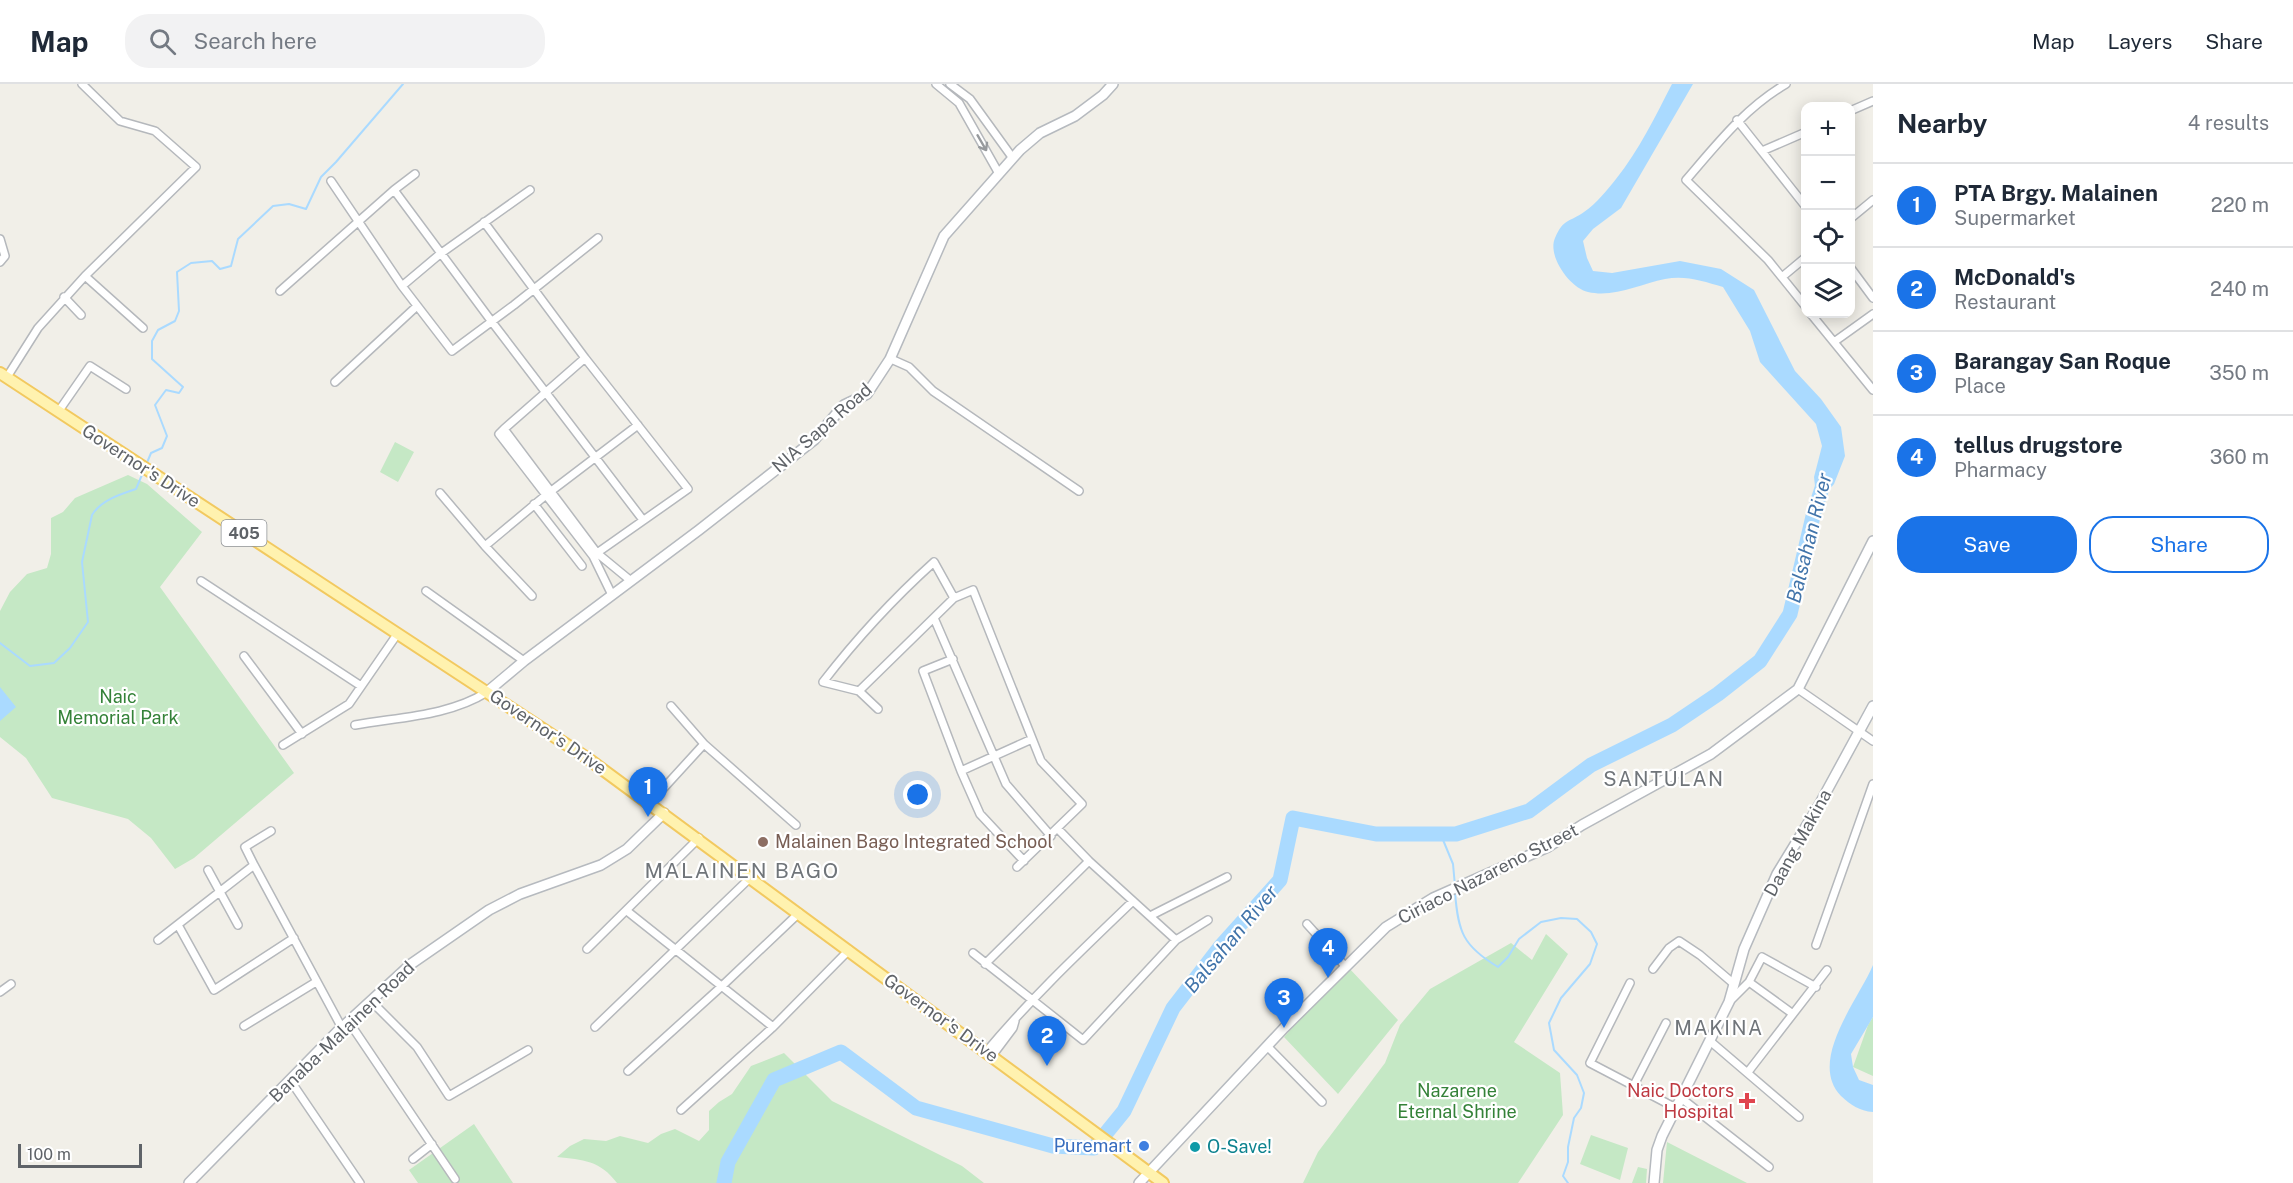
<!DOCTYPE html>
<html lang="en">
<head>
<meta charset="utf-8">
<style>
  :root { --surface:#fff; --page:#f2f2f3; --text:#1f2937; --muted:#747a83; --line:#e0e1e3; --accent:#1a73e8 }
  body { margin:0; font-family:"Public Sans",sans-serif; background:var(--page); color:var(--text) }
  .controls { position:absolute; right:18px; top:18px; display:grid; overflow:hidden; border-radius:12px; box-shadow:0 3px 15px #0003 }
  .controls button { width:54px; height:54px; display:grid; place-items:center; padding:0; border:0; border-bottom:2px solid var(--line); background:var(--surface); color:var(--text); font:30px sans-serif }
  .scale { position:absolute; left:18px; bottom:15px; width:124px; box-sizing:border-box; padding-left:6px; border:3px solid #5f6368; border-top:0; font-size:16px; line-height:21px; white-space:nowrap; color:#5f6368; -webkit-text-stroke:4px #fff; paint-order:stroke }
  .you { position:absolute; left:918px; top:711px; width:21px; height:21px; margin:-15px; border:4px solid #fff; border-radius:50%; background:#1a73e8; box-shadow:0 0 0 9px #1a73e833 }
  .badge { display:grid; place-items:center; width:39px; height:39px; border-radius:50%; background:var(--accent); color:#fff; font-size:20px; font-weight:700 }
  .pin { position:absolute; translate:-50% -50px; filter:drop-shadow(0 2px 3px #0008) }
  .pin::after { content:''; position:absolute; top:32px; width:21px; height:18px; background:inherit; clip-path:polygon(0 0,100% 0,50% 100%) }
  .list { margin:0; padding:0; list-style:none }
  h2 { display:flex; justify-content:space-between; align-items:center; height:78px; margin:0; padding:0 24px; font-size:26px }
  h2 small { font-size:20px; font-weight:400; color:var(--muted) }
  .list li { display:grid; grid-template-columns:39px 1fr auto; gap:18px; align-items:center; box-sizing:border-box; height:84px; padding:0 24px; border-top:2px solid var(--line) }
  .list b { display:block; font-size:22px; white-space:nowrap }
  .list p { margin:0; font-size:20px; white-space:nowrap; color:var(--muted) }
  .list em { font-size:20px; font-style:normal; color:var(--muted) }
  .actions { display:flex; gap:12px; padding:18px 24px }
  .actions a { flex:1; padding:14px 0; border:2px solid var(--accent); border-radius:24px; text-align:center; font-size:21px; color:var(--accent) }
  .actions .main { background:var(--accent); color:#fff }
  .icon { flex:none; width:33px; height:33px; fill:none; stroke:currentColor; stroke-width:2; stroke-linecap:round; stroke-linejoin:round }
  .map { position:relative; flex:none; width:1873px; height:1099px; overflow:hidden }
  header { display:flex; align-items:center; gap:36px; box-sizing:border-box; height:84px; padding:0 30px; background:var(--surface); border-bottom:2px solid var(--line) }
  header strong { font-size:28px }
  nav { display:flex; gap:33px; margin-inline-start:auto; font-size:21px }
  .search { width:420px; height:54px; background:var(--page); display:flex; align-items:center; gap:15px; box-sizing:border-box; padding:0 21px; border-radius:24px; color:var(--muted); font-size:22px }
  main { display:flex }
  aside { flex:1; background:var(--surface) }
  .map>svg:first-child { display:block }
  .green { fill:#c5e8c5 }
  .water { fill:#aadaff }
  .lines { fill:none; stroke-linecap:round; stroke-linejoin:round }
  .stream { stroke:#aadaff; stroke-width:2 }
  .river { stroke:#aadaff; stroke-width:15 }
  .street-casing { stroke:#b5b8bc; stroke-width:10 }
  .secondary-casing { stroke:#b6babf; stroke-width:12 }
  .primary-casing { stroke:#f2c960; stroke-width:14 }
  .street { stroke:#fff; stroke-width:7 }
  .secondary { stroke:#fff; stroke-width:9 }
  .primary { stroke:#fff2af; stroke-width:10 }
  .oneway { stroke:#979a9d }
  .education-dot { fill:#8d6e63; stroke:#fff; stroke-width:2 }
  .health-dot { fill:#e0444e; stroke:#fff; stroke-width:2 }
  .shop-dot { fill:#3f7fe0; stroke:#fff; stroke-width:2 }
  .culture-dot { fill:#0f9aa8; stroke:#fff; stroke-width:2 }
  .labels { text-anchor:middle; stroke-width:4.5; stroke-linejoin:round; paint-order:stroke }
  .shield { fill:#fff; stroke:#8f9295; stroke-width:1.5 }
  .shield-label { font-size:16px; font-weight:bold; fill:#5f6368 }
  .street-label { font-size:18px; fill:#5f6368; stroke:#fff }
  .park-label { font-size:18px; fill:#348238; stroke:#fff }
  .education-label { font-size:18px; fill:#785e54; stroke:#fff; text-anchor:start }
  .health-label { font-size:18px; fill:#be3a42; stroke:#fff; text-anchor:end }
  .shop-label { font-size:18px; fill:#366cbe; stroke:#fff; text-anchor:end }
  .culture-label { font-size:18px; fill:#0d838f; stroke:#fff; text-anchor:start }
  .water-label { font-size:20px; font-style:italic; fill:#4174aa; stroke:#fff }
  .neighbourhood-label { font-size:20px; letter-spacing:1.5px; fill:#70757a; stroke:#fff }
  .quarter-label { font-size:21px; letter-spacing:1.5px; fill:#70757a; stroke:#fff }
</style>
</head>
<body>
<header>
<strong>Map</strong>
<div class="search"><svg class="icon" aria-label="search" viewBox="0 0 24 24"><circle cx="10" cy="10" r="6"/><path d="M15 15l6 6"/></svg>Search here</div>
<nav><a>Map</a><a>Layers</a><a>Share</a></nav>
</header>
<main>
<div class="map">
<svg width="1873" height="1099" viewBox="0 0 1873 1099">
  <rect width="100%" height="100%" fill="#f1efe8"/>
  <path class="green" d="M395 358 414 368 398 398 380 388Z
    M128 391 147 400 202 448 160 503 294 689 194 774 175 785 151 754 128 735 52 714 26 674 0 653V527L10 508 27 490 47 484 51 470V434L63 428 75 414Z
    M1546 850 1568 870 1514 958 1560 989 1563 1031 1518 1099H1303L1318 1068 1385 979 1400 941 1430 905 1511 859 1532 876Z
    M1348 883 1398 936 1338 1010 1284 953Z
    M1873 933V992L1853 983 1868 941Z
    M784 969 832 1017 962 1082 984 1099H617C600 1076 583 1076 557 1073L570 1062 584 1055 606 1057 620 1052 648 1059 661 1050 675 1045 699 1057 709 1046V1027L719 1018 732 1010 751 982Z
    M474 1040 513 1099H418L409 1086Z
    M1591 1051 1628 1064 1620 1096 1580 1080Z
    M1667 1058 1747 1099H1663Z
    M1638 1083 1647 1085 1646 1099H1632Z"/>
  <path class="water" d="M1672 0H1693L1621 124 1593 145 1583 157 1587 174 1593 187 1612 189 1680 177 1721 185 1754 206 1795 287 1821 315 1841 343 1845 372 1834 400 1817 420 1814 393 1822 362 1816 340 1760 278 1750 247 1723 203C1703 197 1685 191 1665 195 1640 200 1614 214 1588 208 1570 204 1547 172 1555 154 1564 134 1568 139 1584 128 1596 120 1608 105 1616 95 1639 66 1655 33 1672 0Z
    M0 603 16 623 0 637Z
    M1873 881V933L1851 970 1853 983 1859 996 1873 1001V1028C1859 1027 1851 1021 1841 1012 1807 977 1859 915 1873 881Z"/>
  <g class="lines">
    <path class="stream" d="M146 381 151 369 162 364 167 352 155 321 166 306 179 309 183 303 152 275V257L158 246 175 237 179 227 177 188 191 179 212 177 220 185 231 182 238 155 273 122 289 120 306 125 321 93 336 78 403 0
      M0 559 30 582 54 579 70 564 88 538 82 478 92 431C101 416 121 410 136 405L144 386
      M1441 751 1453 780 1455 802
      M1455 808C1458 848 1463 862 1498 883L1508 873 1519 855 1541 838 1561 834 1577 835 1591 848 1597 860 1590 880 1561 914 1549 939 1554 966 1577 991 1584 1009 1581 1024 1574 1034 1568 1063V1078L1563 1092 1568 1099"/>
    <path class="river" d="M724 1099 728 1078 774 996 841 968 916 1024 1053 1062 1094 1064 1124 1027 1173 924 1220 863 1280 796 1293 734 1376 750H1456L1529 727 1591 681 1672 641 1718 610 1760 577 1790 530 1814 428 1823 401"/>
    <defs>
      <path id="street" d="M82 0 120 37 155 47 196 83 85 192
        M936 0 959 19 998 88
        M950 0 970 15 1012 73
        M1786 0C1745 24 1717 60 1686 96L1768 176 1806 223
        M1850 27 1873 17
        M1737 36 1806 123
        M1762 67 1806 48
        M331 97 402 202 452 267 514 221 598 154
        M394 106 492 238 643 436
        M1850 135 1873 116
        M484 138 585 274
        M0 155 5 172 0 178
        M1850 183 1873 214
        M1782 193 1806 173
        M402 202 440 170 530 106
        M280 207 394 106 415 90
        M64 213 81 231
        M1811 230 1873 306
        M1834 258 1873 230
        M891 275 909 283 933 307 1079 407
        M7 293 38 244 85 192 143 244
        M335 298 417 222
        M58 328 90 282 126 305
        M504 345 585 274 688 405 597 469 631 497
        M440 409 485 462
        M534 420 582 482
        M593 472 597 469 504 345 499 350 593 472 612 511
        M201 497 361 602
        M426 507 524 577
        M532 512 485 462 546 411 638 341
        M934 534 1006 700 1051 752
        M244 572 302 650
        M953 575 923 587 961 687 980 730 1024 777
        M1798 605 1873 657
        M859 607 954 514 973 506 1041 677 1082 720 1017 783
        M671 622 705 661
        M878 625 859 607 823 598C857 554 893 515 934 478L954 514
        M355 641C399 633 449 632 487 608
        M283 661 349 620 398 549
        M961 687 1032 655
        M650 719 704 660 796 741
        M1058 745 1089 777 1176 856
        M254 781 245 763 271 747
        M208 786 238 841
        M627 827 773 943
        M1150 832 1227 793
        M1307 840 1345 882
        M178 841 214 906 294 854
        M158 856 254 781 342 944
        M1816 861 1873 700
        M587 865 699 754
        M973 869 1083 956 1176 856 1208 836
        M985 880 1089 777
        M1653 885 1669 864 1679 857 1700 871 1734 900
        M1749 898 1793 930
        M1630 899 1590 979 1676 1024
        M0 908 11 900
        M372 918 417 963 449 1012 528 966
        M1729 918 1749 898 1762 873 1816 903
        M349 938 455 1095
        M244 942 316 898
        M595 943 751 793
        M1710 957 1799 1033
        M1267 962 1322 1018
        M986 968C1031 914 1082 866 1133 817
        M992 972 1013 944 1015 937
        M628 987 722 902 799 829
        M1748 988 1827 886
        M290 996 360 1099
        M1634 1001 1666 939
        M1681 1014 1769 1083
        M681 1026 773 943 849 866
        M413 1075 432 1060"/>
      <path id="secondary" d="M487 608 524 577 699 446 814 356 844 321 867 310 890 275 944 152 1020 66 1040 49 1075 32 1103 11 1113 0
        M189 1099 338 947 411 880 489 826 520 810 601 781 627 765 664 729
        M1139 1099 1284 944 1386 843 1433 814 1548 763 1582 741 1711 670 1798 605 1873 457
        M1654 1099 1657 1066 1662 1052 1729 918 1744 865 1777 790 1818 723 1873 622"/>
      <path id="primary" d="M0 289 587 674 1163 1099"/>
    </defs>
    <use href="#street" class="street-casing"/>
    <use href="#secondary" class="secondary-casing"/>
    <use href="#primary" class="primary-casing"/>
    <use href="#street" class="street"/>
    <use href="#secondary" class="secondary"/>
    <use href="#primary" class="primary"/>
  </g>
  <defs><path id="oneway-shaft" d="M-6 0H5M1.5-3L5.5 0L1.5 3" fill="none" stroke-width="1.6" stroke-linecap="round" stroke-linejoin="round" transform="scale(1.5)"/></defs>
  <use class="oneway" href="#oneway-shaft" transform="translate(982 59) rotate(60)"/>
  <circle class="education-dot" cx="763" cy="758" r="6"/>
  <path class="health-dot" d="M1744 1008h6v6h6v6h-6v6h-6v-6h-6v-6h6z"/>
  <circle class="shop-dot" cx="1144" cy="1062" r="6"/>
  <circle class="culture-dot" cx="1195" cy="1063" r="6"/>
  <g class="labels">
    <rect class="shield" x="221.5" y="436" width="45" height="26" rx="4.5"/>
    <g class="shield-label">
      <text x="244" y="455">405</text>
    </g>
    <g class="street-label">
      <text transform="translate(822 344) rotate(-41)" y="6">NIA Sapa Road</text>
      <text transform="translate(141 382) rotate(33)" y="6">Governor's Drive</text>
      <text transform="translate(548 648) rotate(34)" y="6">Governor's Drive</text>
      <text transform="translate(1798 759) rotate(-61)" y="6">Daang Makina</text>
      <text transform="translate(1488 790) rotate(-27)" y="6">Ciriaco Nazareno Street</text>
      <text transform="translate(941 934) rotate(36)" y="6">Governor's Drive</text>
      <text transform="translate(342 948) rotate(-44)" y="6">Banaba-Malainen Road</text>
    </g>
    <g class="park-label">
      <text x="118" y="619">Naic<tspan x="118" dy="21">Memorial Park</tspan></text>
      <text x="1457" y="1013">Nazarene<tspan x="1457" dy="21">Eternal Shrine</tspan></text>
    </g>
    <g class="education-label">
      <text x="775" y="764">Malainen Bago Integrated School</text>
    </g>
    <g class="health-label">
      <text x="1734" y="1013">Naic Doctors<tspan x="1734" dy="21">Hospital</tspan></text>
    </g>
    <g class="shop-label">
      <text x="1132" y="1068">Puremart</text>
    </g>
    <g class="culture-label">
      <text x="1207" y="1069">O-Save!</text>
    </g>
    <g class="water-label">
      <text transform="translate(1809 454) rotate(-76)" y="7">Balsahan River</text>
      <text transform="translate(1231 855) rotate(-50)" y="7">Balsahan River</text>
    </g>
    <g class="neighbourhood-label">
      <text x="1664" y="702">SANTULAN</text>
      <text x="1719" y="951">MAKINA</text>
    </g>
    <g class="quarter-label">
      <text x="742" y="794">MALAINEN BAGO</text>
    </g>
  </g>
</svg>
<div class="controls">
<button>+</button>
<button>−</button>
<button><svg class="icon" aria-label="locate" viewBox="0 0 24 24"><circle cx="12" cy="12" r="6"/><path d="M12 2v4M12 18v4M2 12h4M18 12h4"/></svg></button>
<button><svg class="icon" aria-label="layers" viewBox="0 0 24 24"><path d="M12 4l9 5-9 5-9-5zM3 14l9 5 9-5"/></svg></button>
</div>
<div class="scale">100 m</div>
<div class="you"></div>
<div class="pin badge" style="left:648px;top:733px">1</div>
<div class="pin badge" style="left:1047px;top:982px">2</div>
<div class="pin badge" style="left:1284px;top:944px">3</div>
<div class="pin badge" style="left:1328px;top:894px">4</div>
</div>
<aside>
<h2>Nearby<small>4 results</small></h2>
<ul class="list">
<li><span class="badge">1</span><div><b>PTA Brgy. Malainen</b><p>Supermarket</p></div><em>220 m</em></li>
<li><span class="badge">2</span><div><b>McDonald's</b><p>Restaurant</p></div><em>240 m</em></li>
<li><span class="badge">3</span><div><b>Barangay San Roque</b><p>Place</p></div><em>350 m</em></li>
<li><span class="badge">4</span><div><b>tellus drugstore</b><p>Pharmacy</p></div><em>360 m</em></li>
</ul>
<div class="actions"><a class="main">Save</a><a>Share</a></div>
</aside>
</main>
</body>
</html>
